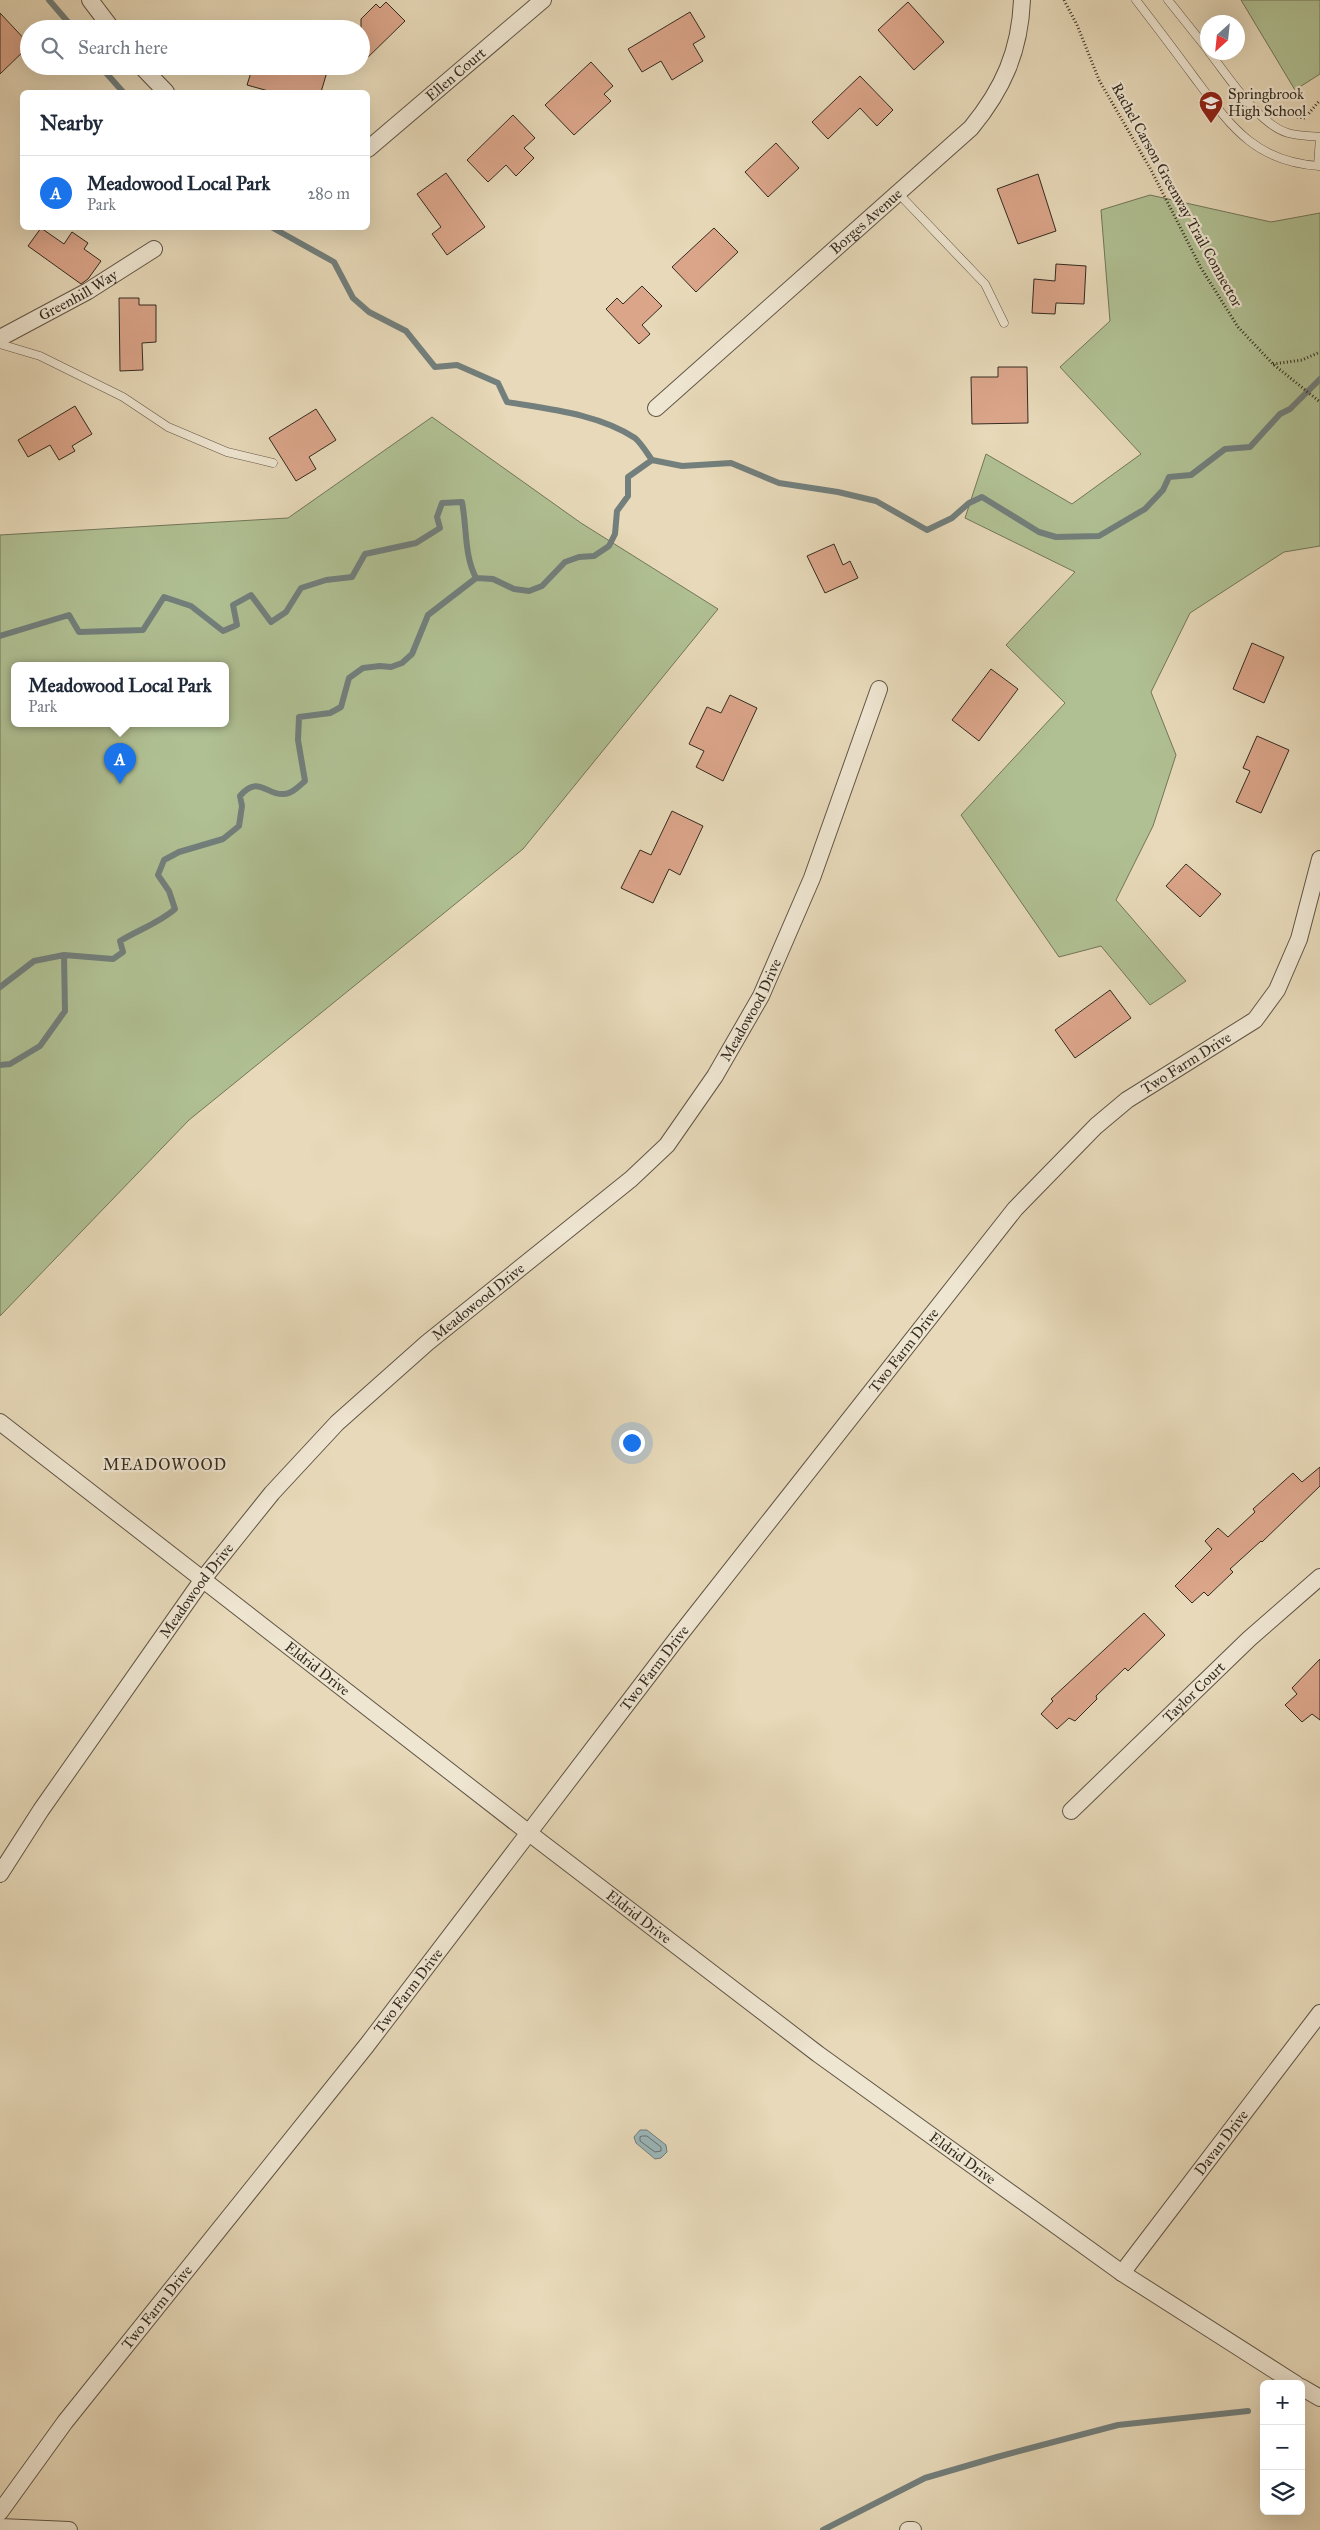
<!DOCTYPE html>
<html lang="en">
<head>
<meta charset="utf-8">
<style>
  :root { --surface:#fff; --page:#f6f6f7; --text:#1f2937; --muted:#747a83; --line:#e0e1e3; --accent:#1a73e8 }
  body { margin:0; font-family:"IM FELL Great Primer",serif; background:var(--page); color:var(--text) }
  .controls { position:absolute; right:15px; bottom:15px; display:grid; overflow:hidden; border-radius:8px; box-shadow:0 5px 20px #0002 }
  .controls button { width:45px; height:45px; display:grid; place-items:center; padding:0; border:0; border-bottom:1px solid var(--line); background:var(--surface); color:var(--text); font:25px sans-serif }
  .compass { position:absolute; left:1200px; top:15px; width:45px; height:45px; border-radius:50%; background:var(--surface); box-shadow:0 5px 20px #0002; rotate:207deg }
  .you { position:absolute; left:631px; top:1442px; width:18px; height:18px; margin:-12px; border:4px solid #fff; border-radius:50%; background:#1a73e8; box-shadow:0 0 0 8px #1a73e833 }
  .badge { display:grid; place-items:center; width:32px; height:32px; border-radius:50%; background:var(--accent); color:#fff; font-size:16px; font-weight:700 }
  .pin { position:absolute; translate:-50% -41px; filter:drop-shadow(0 1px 2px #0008) }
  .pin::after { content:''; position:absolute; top:26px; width:18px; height:15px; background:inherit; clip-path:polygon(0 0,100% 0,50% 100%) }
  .popup { position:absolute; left:11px; top:662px; width:218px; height:65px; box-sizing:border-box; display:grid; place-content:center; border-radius:8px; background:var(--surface); filter:drop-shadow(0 1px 4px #0005); font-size:16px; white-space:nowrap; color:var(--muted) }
  .popup b { font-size:19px; color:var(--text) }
  .popup::after { content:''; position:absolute; left:50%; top:100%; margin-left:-10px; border:10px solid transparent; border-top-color:var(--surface) }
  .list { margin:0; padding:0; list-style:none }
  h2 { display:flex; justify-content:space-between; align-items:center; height:65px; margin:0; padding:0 20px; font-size:21px }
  h2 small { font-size:16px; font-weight:400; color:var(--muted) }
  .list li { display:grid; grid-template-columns:32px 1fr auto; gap:15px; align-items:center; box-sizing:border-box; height:75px; padding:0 20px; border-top:1px solid var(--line) }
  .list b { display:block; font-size:19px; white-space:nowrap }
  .list p { margin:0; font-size:16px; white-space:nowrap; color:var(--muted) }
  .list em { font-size:16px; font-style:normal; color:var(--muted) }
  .icon { flex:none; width:28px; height:28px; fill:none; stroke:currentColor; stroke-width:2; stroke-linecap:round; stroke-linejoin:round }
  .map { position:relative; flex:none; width:1320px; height:2530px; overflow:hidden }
  .search { position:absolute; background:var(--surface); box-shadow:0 5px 20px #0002; left:20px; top:20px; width:350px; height:55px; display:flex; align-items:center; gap:12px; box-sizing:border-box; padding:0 18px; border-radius:28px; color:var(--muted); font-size:19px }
  .panel { position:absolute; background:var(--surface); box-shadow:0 5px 20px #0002; left:20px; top:90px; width:350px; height:140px; border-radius:8px }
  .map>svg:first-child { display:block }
  .green { fill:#b0c093; stroke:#72765a; fill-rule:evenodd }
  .water { fill:#9bb7ba; stroke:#727f7c }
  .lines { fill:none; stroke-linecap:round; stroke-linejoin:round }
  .shore { stroke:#68716d; stroke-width:1 }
  .stream { stroke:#727f7c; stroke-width:6 }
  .building { fill:#dba58a; stroke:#342b20 }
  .lane-casing { stroke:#615646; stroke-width:9 }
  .street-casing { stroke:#615646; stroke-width:18 }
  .path { stroke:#342b20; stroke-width:3; stroke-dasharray:1 2.5; stroke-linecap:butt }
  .lane { stroke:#efe6d2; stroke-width:8 }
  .street { stroke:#efe6d2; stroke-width:16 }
  .labels { text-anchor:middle; stroke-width:4.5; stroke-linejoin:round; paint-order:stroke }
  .street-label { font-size:15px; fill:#342b20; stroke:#efe6d2 }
  .poi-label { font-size:15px; fill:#342b20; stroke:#efe6d2; text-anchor:start }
  .neighbourhood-label { font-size:16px; letter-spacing:1px; fill:#342b20; stroke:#efe6d2 }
</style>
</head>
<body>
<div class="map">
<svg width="1320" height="2530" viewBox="0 0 1320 2530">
  <rect width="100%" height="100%" fill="#e7d9b9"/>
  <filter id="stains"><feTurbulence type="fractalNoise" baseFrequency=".004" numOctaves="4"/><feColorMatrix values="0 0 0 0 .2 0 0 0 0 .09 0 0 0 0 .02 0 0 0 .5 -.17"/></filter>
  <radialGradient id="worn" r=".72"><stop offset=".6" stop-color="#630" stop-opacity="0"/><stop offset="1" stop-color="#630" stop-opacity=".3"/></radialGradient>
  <path class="green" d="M1241 0H1320V74L1295 90Z
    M1150 195 1271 222 1320 213V546L1284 552 1190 613 1151 692 1176 755 1153 826 1116 900 1186 981 1150 1005 1101 946 1059 957 961 815 1065 703 1006 645 1075 572 965 518 986 454 1072 504 1141 454 1060 367 1110 321 1101 210Z
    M432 417 581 523 718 609 523 849 189 1120 0 1316V535L288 518ZM225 665V723H15V665Z"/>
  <path class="water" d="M640 2130H647L666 2145 667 2152 661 2158 655 2159 636 2143 634 2137Z"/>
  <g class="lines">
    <path class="shore" d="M643 2136H647L661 2147V2151L655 2152 640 2141V2137Z"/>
    <path class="stream" d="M49 0 74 29
      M100 66 123 92
      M273 228 334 262 353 298 369 312 406 331 435 367 457 365 498 383 507 402C549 409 599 414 635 438 641 443 647 453 652 460
      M0 636 69 615 79 632 143 630 164 597 191 606 223 631 237 625 233 605 251 595 271 622 286 612 301 588 326 580 352 577 365 554 416 543 440 528 437 517 442 503 462 502C467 528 464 555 476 578
      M0 987 34 961 64 955 113 959 123 952 120 941C138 930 159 923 175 909L169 891 158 875 164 860 179 852 223 839 239 826 242 806 240 796C258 774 267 796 284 794 292 794 299 786 305 781L298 740 299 717 330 713 341 707 349 678 363 668 380 666 391 667 402 663 412 654 428 615 476 578 493 579 514 589 529 591 542 586 565 562 579 557 594 556 609 546 615 534 617 511 628 496V477L652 460 682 466 731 463 779 483 838 492 876 501 927 530 952 518 969 503 982 497 1039 532 1056 537 1099 536 1145 509 1163 490 1169 477 1191 475 1225 449 1250 447 1280 414 1290 409 1320 379
      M0 1065 10 1064 40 1046 65 1011 64 955
      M823 2530 925 2478 997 2457 1118 2425 1248 2411"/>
  </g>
  <path class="building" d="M386 2 405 21 361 64V19L376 4 380 8Z
    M908 2 944 42 914 70 878 30Z
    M690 12 705 37 693 44 703 61 672 80 661 61 642 72 628 49Z
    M0 13 29 44V46L0 74Z
    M591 62 613 86 604 94 611 101 574 135 545 105Z
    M253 66H306L327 72 321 92H272L247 85Z
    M860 76 893 110 877 126 860 108 828 139 812 122Z
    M513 115 535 138 524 148 534 158 516 176 506 165 488 182 467 160Z
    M776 143 799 168 768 197 745 172Z
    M446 173 485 227 447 255 432 234 441 227 417 194Z
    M1038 174 1056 231 1018 244 997 189Z
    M41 228 64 244 72 232 88 243 84 249 101 261 88 279 81 284 28 246Z
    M714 228 738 252 696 292 672 267Z
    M1056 264 1086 266 1084 304 1056 303 1055 314 1032 313 1034 279 1055 281Z
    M642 286 662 306 642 325 650 334 639 344 606 309 617 298 623 304Z
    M119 298H139V305H156V342L142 343 143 370 120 371Z
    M998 367H1027L1028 423 972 424 971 377H998Z
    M75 406 92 434 72 446 75 451 59 460 50 445 28 457 18 440Z
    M316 409 336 440 309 457 316 469 296 481 269 438Z
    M834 544 843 565 850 561 858 578 825 593 807 556Z
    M1252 643 1284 657 1264 703 1233 689Z
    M991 669 1018 689 979 741 952 720Z
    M730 695 757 708 723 781 696 767 704 751 689 744 707 707 721 713Z
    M1257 736 1289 750 1261 813 1236 802 1250 771 1243 768Z
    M672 811 703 826 680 875 669 869 653 903 621 888 640 850 651 855Z
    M1186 864 1221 894 1200 917 1166 886Z
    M1110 990 1131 1018 1075 1058 1055 1030Z
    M1320 1467V1486L1262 1542 1261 1541 1230 1569 1233 1572 1208 1596 1204 1592 1192 1603 1175 1586 1212 1549 1205 1541 1218 1528 1228 1537 1255 1512 1253 1509 1293 1473 1302 1482Z
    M1144 1613 1165 1635 1128 1671 1125 1668 1096 1696 1097 1699 1075 1721 1069 1718 1057 1729 1041 1714 1053 1701 1051 1699Z
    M1320 1659V1720L1312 1714 1302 1722 1285 1705 1297 1694 1292 1688Z"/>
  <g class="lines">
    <defs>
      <path id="lane" d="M1136 0C1156 26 1175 51 1194 77 1230 125 1254 162 1320 166
        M1168 0 1208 50
        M1209 52C1229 77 1258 124 1288 133 1298 136 1309 136 1319 137
        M1318 166 1320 137
        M898 193 985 284 1004 323
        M0 344 40 356 123 397 168 427 227 452 273 463"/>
      <g id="street">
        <path d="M90 0 112 29"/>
        <path d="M141 66 166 92"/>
        <path id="s1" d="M368 149 543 0"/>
        <path id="s2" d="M0 338 88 291 154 249"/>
        <path id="s3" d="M656 408 971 128C1003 89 1020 51 1022 0"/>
        <path id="s4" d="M0 1422 529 1833 818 2054 1122 2273 1296 2384"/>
        <path id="s5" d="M1071 1811 1249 1639 1320 1577"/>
        <path id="s6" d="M0 1874 41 1810 203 1579 272 1493 337 1423 427 1343 631 1179 667 1145 715 1076 761 996 812 878 879 689"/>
        <path id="s7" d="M1122 2273 1320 2013"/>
        <path d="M1301 2387 1320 2398"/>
        <path id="s8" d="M0 2512 65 2422 367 2045 678 1637 1015 1209 1096 1126 1127 1100 1255 1020 1277 990 1299 939 1320 859"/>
        <path d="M0 2527 69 2530"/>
        <path d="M908 2530H913"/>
      </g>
    </defs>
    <use href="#lane" class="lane-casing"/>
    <use href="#street" class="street-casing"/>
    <path class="path" d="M1064 0 1077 25 1099 80 1151 170 1201 268 1238 327 1273 364 1320 402
      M1297 117 1305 118 1320 100
      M1273 364 1302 360 1320 352"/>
    <use href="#lane" class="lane"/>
    <use href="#street" class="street"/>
  </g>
  <defs>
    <symbol id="school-pin" viewBox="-11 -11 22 30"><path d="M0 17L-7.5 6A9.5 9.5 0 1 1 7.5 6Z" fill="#8f2418" stroke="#efe6d2"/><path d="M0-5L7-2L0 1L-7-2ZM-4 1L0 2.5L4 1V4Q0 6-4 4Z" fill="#fff"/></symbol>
  </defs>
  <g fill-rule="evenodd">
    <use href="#school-pin" x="1197" y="89" width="28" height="38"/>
  </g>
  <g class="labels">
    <g class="street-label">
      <text dy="5" stroke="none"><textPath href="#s1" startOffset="115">Ellen Court</textPath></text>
      <text transform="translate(1177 195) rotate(61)" y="5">Rachel Carson Greenway Trail Connector</text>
      <text dy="5" stroke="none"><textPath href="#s3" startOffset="281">Borges Avenue</textPath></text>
      <text dy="5" stroke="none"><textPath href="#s2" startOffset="89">Greenhill Way</textPath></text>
      <text dy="5" stroke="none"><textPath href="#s6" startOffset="1155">Meadowood Drive</textPath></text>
      <text dy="5" stroke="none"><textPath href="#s8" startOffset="1878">Two Farm Drive</textPath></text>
      <text dy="5" stroke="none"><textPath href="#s6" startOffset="750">Meadowood Drive</textPath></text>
      <text dy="5" stroke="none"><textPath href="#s8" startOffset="1472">Two Farm Drive</textPath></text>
      <text dy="5" stroke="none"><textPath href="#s6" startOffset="345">Meadowood Drive</textPath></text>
      <text dy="5" stroke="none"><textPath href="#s4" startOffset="402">Eldrid Drive</textPath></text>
      <text dy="5" stroke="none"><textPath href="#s8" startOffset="1068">Two Farm Drive</textPath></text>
      <text dy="5" stroke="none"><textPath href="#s5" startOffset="171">Taylor Court</textPath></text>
      <text dy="5" stroke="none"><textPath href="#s4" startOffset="808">Eldrid Drive</textPath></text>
      <text dy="5" stroke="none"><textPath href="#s8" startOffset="662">Two Farm Drive</textPath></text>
      <text dy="5" stroke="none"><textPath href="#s7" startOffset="164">Davan Drive</textPath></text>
      <text dy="5" stroke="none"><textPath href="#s4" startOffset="1212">Eldrid Drive</textPath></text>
      <text dy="5" stroke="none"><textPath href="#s8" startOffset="258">Two Farm Drive</textPath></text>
    </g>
    <g class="poi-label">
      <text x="1228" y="99">Springbrook<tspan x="1228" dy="17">High School</tspan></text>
    </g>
    <g class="neighbourhood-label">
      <text x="165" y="1470">MEADOWOOD</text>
    </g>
  </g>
  <rect width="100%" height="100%" filter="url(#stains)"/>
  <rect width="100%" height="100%" fill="url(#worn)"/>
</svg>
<div class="controls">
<button>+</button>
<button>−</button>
<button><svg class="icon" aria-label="layers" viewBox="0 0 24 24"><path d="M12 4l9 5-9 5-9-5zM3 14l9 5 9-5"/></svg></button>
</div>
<svg class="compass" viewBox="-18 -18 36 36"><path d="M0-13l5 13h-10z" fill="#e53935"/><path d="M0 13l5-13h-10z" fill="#747a83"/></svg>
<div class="you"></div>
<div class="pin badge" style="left:120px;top:784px">A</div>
<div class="popup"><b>Meadowood Local Park</b>Park</div>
<div class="search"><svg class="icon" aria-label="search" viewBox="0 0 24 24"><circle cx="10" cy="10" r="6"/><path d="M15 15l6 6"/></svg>Search here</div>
<section class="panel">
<h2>Nearby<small></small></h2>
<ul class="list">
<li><span class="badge">A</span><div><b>Meadowood Local Park</b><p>Park</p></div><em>280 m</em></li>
</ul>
</section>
</div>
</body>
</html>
